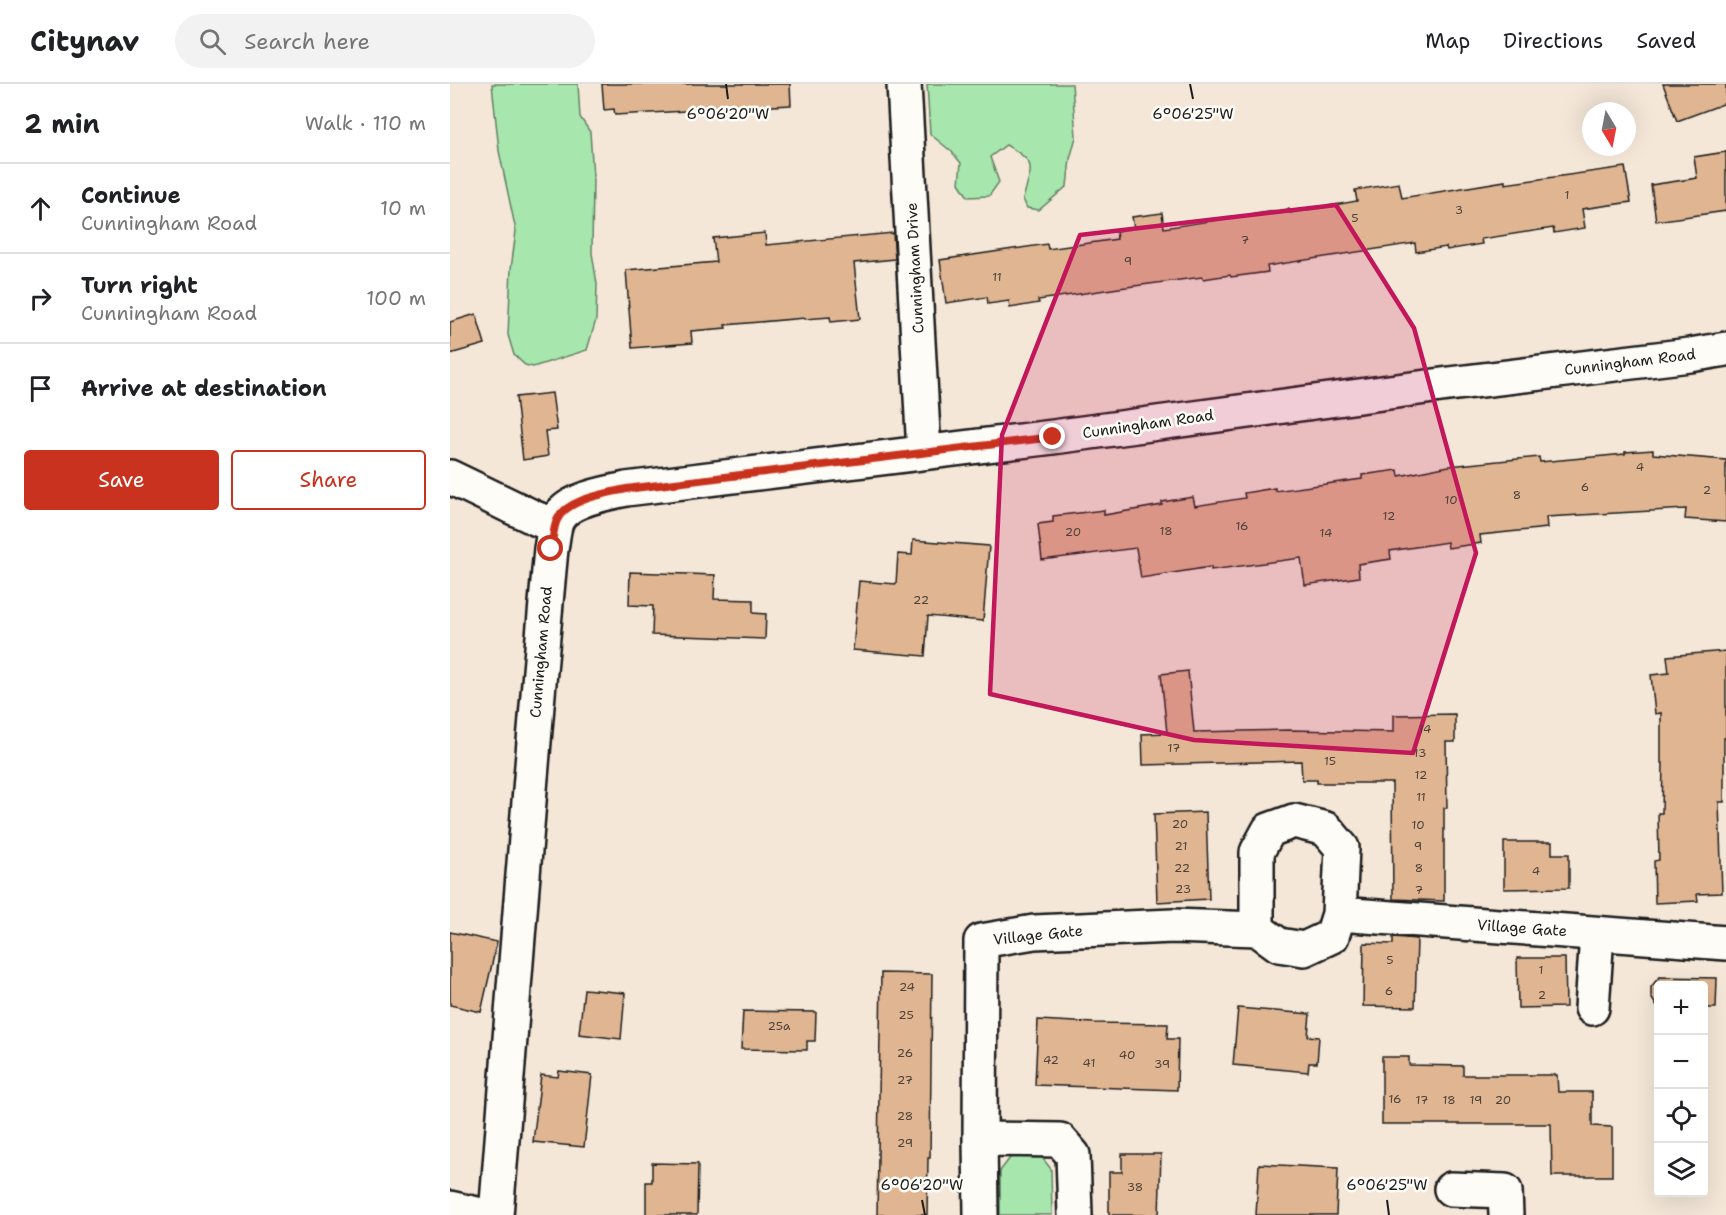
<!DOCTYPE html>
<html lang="en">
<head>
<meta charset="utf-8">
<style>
  :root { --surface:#fff; --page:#f2f2f2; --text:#202124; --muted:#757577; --line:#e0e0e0; --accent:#c8321e }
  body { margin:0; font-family:"Shantell Sans",sans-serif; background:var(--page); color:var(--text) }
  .controls { position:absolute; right:18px; bottom:18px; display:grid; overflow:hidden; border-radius:6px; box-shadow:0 6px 24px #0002 }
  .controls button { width:54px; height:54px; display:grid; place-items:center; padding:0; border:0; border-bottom:2px solid var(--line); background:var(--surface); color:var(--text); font:30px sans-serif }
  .compass { position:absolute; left:1132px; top:18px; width:54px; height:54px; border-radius:50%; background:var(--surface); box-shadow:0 6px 24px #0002; rotate:170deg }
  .stop { position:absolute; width:18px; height:18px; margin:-14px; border:4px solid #c8321e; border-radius:50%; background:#fff }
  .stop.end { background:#c8321e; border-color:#fff; box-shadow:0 2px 6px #0008 }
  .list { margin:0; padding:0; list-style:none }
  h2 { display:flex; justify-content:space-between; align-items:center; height:78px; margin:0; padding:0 24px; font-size:26px }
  h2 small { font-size:20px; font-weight:400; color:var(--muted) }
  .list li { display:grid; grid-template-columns:39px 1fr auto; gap:18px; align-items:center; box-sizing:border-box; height:90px; padding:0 24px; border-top:2px solid var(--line) }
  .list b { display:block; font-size:22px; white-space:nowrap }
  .list p { margin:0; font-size:20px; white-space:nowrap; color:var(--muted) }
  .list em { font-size:20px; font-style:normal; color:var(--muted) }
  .actions { display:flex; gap:12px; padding:18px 24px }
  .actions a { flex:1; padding:14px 0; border:2px solid var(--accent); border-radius:6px; text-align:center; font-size:21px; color:var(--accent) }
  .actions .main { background:var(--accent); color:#fff }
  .icon { flex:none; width:33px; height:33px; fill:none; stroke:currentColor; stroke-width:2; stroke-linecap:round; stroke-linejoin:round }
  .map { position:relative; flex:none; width:1276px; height:1131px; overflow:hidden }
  header { display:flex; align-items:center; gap:36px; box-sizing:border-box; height:84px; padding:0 30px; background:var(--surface); border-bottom:2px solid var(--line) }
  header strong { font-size:28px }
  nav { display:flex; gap:33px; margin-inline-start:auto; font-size:21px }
  .search { width:420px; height:54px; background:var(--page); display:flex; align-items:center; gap:15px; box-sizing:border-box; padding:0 21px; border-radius:33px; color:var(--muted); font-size:22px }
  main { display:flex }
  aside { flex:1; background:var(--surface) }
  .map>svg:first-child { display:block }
  .green { fill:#a7e6ad; stroke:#628164; stroke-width:1.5 }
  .building { fill:#e0b591; stroke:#1c1c1c; stroke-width:1.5 }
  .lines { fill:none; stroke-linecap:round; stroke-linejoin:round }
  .street-casing { stroke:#1c1c1c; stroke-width:38 }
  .street { stroke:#fdfcf7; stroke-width:33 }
  .route { stroke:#c8321e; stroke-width:8 }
  .marked { fill:#c2185b; fill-opacity:0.2; stroke:#c2185b; stroke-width:4.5; stroke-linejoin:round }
  .ticks { fill:none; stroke:#1c1c1c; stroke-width:2 }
  .labels { text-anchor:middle; stroke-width:5; stroke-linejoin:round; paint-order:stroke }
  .number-label { font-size:12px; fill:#4d4239 }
  .street-label { font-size:15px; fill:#1c1c1c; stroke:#fdfcf7 }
  .ticks-label { font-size:15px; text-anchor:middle; fill:#1c1c1c; stroke:#fdfcf7; stroke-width:5; stroke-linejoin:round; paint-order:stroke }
</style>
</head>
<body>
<header>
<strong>Citynav</strong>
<div class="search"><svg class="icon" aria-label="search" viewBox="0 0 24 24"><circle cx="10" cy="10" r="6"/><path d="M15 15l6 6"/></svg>Search here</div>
<nav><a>Map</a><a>Directions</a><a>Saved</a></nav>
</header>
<main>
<aside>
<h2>2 min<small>Walk · 110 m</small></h2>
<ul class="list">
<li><svg class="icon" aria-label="ahead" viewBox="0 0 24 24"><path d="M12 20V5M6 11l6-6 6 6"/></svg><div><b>Continue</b><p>Cunningham Road</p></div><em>10 m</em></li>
<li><svg class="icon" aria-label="right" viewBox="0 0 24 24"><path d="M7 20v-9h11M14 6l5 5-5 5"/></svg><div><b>Turn right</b><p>Cunningham Road</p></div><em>100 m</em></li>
<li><svg class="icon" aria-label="arrive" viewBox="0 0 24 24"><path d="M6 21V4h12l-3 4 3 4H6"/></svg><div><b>Arrive at destination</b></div></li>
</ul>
<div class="actions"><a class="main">Save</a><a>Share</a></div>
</aside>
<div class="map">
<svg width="1276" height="1131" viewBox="0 0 1276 1131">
  <rect width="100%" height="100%" fill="#f4e7d8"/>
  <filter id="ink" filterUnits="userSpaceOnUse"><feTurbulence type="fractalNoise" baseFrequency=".0167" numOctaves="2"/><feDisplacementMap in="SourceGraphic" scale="12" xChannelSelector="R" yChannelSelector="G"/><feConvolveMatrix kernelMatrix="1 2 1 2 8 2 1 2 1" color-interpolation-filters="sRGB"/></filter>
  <g filter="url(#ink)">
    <path class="green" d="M42 0H128L130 33 140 48 143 92 142 169 147 200 146 236 137 266 83 283 75 281 64 271 58 251 61 185 66 147 49 67Z
      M477 0H622L626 53 620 75 617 102 589 126 577 124 573 115C582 82 588 79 556 61L540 73 549 98 539 112 518 113 509 99 511 79 502 68 480 50Z
      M577 1068 590 1071 601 1085 602 1131H550V1087L560 1074Z"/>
    <path class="building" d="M152 0H340L341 21 165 31 164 25 154 26Z
      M1213 0H1276V19L1227 37Z
      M1276 68V127L1206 137 1201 101 1247 94 1244 73Z
      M1175 83 1181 118 1132 125 1135 144 1104 149 1103 144 1031 155 1032 160 997 166 996 163 966 168 965 159 817 182 818 188 781 193 780 191 753 195 752 193 669 204 588 216 589 219 560 224 559 217 538 220 537 213 496 219 490 176 597 160 598 165 667 155 666 147 684 144 682 133 712 129 714 144 839 125 840 129 907 117 905 106 949 99 952 114 1055 97V100Z
      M315 149 316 161 443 149 445 175 404 179 410 235 381 238 380 233 355 235V234L275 241 276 244 241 247 242 259 182 264 176 186 266 178 263 154Z
      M26 230 35 260 0 270V238Z
      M102 309 107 346 95 347 98 372 73 376 66 313Z
      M1203 366V370L1276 376V438L1235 435 1236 425 1096 433 1097 444 1030 451 1031 459 998 464 997 458 940 467 941 475 908 480 909 493 855 501 851 474 761 486V483L691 494 686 464 592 476 588 440 603 438V432L654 426V431L712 421V418L743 413 745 422 795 414 794 409 825 404V407L912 395V391L948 386 949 392 999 382 1089 373 1090 378 1175 370V368Z
      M463 456 539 462 533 537 478 532 475 572 403 566 409 497 446 500 448 470 462 471Z
      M180 488 265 491 264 515 303 516V529L316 530 315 555 202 551 203 522 179 521Z
      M1276 567V654H1274V718H1269L1272 809 1247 810 1248 817 1205 819 1204 777 1209 776 1208 729H1212L1213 679H1211V629L1205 630 1201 591 1219 589 1217 572Z
      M738 587 744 648 839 646 944 648V631L1005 630V658H996L997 724H994V817L943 815 942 699H867V696H852L851 677 693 681 692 650 717 649 711 590Z
      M756 728 759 815 707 818 704 730Z
      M1054 758H1102V770H1119V804L1054 805Z
      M0 848 47 858 31 928 0 921Z
      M943 853 967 855 965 923 913 922 914 859 943 860Z
      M1067 874H1115L1116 923 1068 924Z
      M431 889 482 890 480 1074H478L477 1131H427Z
      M1209 893 1267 894 1266 924H1254V902H1209V923H1207L1201 913V903Z
      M134 905 175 909 171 955 129 950Z
      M788 924 860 930 858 952 869 953 867 979H859L858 988 783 981Z
      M293 927 366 928 365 957H357V966L291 965Z
      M588 936 644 939 718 940 717 955H728L727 1006 585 1001Z
      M932 973H959V981L1013 982V991H1107L1108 1008H1142V1042L1162 1043V1092H1102L1101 1040H932Z
      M109 987 142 991 134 1063 83 1058 91 991 108 993Z
      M672 1070H711L709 1131H659V1088H672Z
      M202 1079 248 1080 247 1131H196V1098H202Z
      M809 1080 888 1084 886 1131H806Z"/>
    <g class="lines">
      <defs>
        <path id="street" d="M454 0 474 368
          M0 393 85 434 105 442
          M889 830 1276 859
          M1142 924 1147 850
          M530 1055 531 857 584 848 723 842 807 845 829 861 854 865 882 852 889 830 892 764 876 745 844 737 819 746 807 768V845
          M1001 1105 1055 1107 1056 1131
          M0 1124 32 1131
          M46 1131C64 909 80 687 101 465 103 456 103 445 107 436 117 415 155 410 176 405L603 353 999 300 1240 271 1276 265
          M531 1131 530 1055 610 1056 623 1071 625 1131"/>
      </defs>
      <use href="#street" class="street-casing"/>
      <use href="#street" class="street"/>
    </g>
  </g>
  <g class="lines" filter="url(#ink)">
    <path class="route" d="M101 465C103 456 103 445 107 436 117 415 155 410 176 405L603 353"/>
  </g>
  <path class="marked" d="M886 121 964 244 1026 469 963 669 744 656 540 610 552 351 630 151Z"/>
  <path class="ticks" d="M276 0 278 15M740 0 743 15M472 1116 475 1131M937 1116 939 1131"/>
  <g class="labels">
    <g class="number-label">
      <text x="1117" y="115">1</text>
      <text x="1009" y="130">3</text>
      <text x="905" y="138">5</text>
      <text x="795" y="160">7</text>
      <text x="678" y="181">9</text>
      <text x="547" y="197">11</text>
      <text x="1190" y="387">4</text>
      <text x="1135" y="407">6</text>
      <text x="1257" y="410">2</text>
      <text x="1067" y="415">8</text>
      <text x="1001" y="420">10</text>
      <text x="939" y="436">12</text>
      <text x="792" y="446">16</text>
      <text x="716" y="451">18</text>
      <text x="623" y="452">20</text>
      <text x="876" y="453">14</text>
      <text x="471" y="520">22</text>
      <text x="975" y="649">14</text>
      <text x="724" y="668">17</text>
      <text x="970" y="673">13</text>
      <text x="880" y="681">15</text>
      <text x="971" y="695">12</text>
      <text x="971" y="717">11</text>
      <text x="730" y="744">20</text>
      <text x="968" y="745">10</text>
      <text x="731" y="766">21</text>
      <text x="968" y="766">9</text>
      <text x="732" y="788">22</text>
      <text x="969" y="788">8</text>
      <text x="1086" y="791">4</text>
      <text x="733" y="809">23</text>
      <text x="969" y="810">7</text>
      <text x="940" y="880">5</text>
      <text x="1091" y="890">1</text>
      <text x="457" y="907">24</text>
      <text x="939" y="911">6</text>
      <text x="1092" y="915">2</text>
      <text x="456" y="935">25</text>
      <text x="329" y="946">25a</text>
      <text x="455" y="973">26</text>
      <text x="677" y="975">40</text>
      <text x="601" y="980">42</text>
      <text x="639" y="983">41</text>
      <text x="712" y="984">39</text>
      <text x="455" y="1000">27</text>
      <text x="945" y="1019">16</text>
      <text x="972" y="1020">17</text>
      <text x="999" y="1020">18</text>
      <text x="1026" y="1020">19</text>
      <text x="1053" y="1020">20</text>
      <text x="455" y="1036">28</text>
      <text x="455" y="1063">29</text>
      <text x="685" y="1107">38</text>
    </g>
    <g class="street-label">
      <text transform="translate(465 184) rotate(-93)" y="5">Cunningham Drive</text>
      <text transform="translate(1180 278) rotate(-7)" y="5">Cunningham Road</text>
      <text transform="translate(698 340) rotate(-8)" y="5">Cunningham Road</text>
      <text transform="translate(91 568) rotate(-85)" y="5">Cunningham Road</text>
      <text transform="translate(1072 844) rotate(4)" y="5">Village Gate</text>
      <text transform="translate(588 851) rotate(-6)" y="5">Village Gate</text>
    </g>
  </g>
  <g class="ticks-label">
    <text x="278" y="35">6°06'20"W</text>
    <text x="743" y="35">6°06'25"W</text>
    <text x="472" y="1106">6°06'20"W</text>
    <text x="937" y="1106">6°06'25"W</text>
  </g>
</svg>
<div class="controls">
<button>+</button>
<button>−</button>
<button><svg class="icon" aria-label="locate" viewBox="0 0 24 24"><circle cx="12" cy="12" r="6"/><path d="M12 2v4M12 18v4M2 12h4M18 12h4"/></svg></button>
<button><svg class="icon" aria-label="layers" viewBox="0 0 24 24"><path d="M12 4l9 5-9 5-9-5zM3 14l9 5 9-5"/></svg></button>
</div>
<svg class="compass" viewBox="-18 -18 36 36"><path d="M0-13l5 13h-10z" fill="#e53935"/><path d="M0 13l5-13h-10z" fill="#757577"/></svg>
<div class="stop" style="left:101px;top:465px"></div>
<div class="stop end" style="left:603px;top:353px"></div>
</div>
</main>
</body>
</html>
